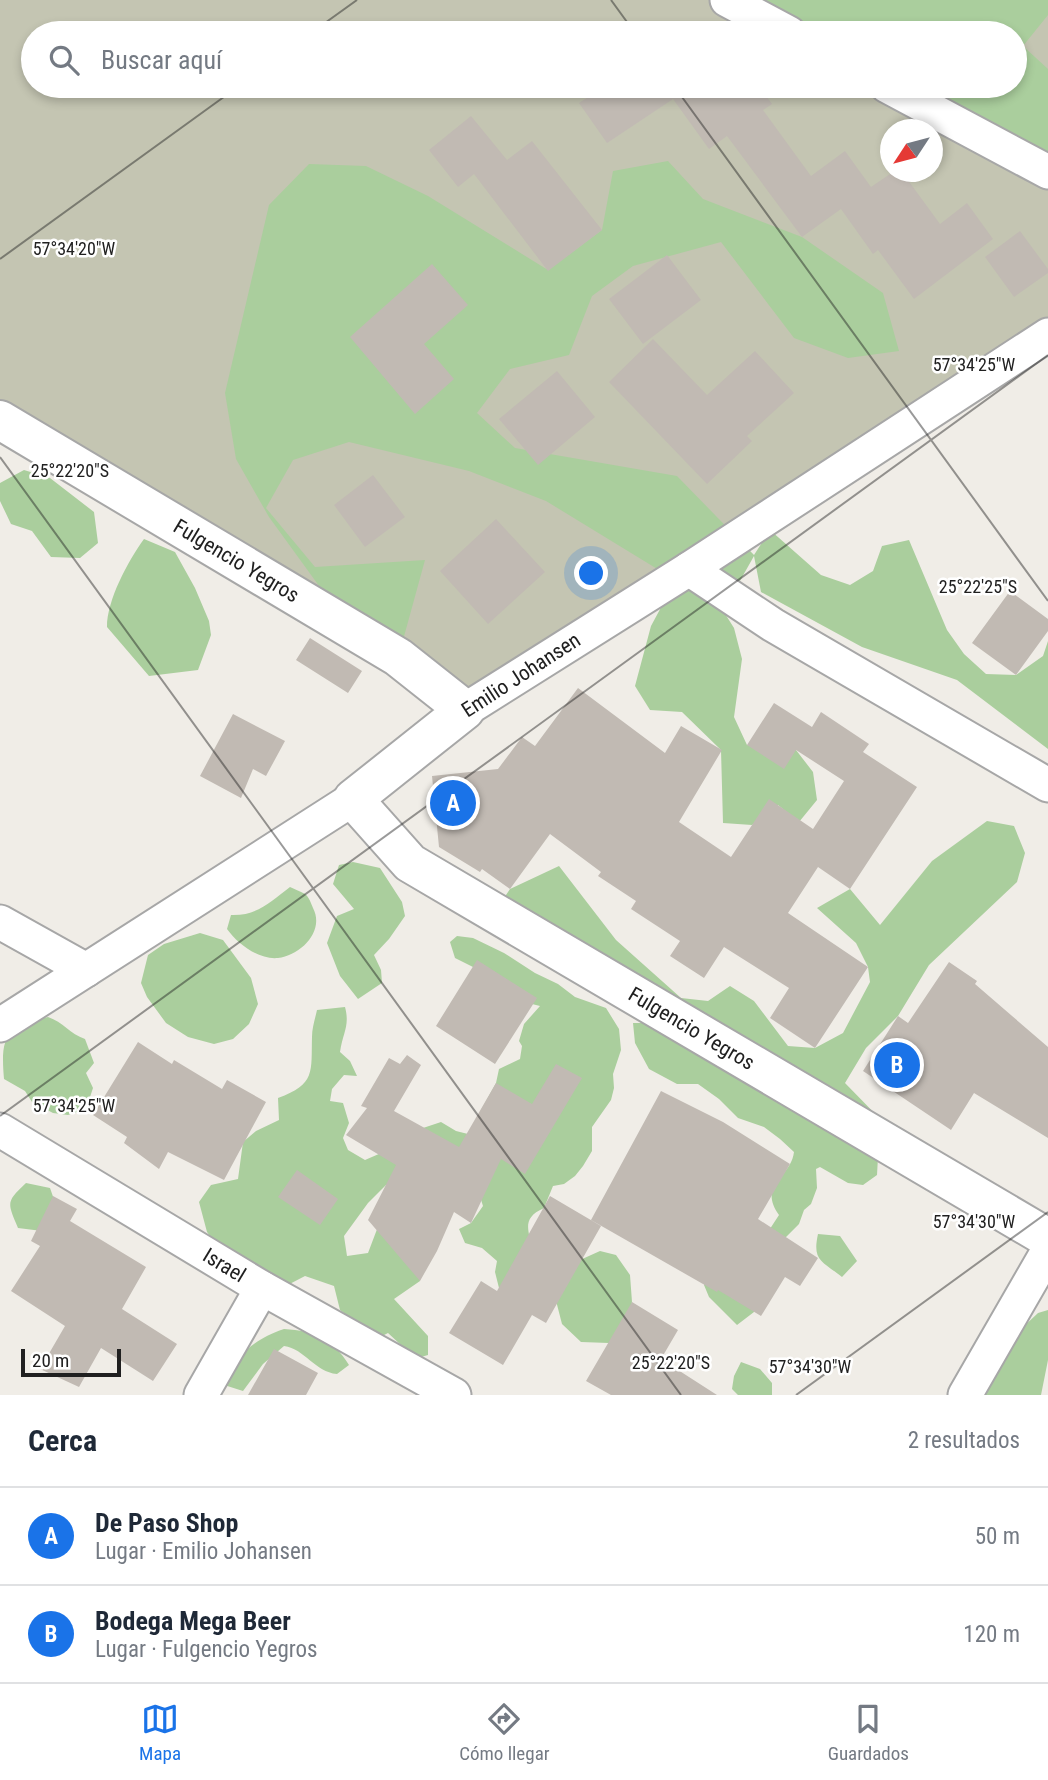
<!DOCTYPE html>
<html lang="es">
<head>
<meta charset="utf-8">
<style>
  :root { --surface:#fff; --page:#f6f6f7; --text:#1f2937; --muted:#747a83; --line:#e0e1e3; --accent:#1a73e8 }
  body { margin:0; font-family:"Roboto Condensed",sans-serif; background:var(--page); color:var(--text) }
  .compass { position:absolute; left:880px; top:119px; width:63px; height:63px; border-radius:50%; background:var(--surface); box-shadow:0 4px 10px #0003; rotate:234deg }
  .scale { position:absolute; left:21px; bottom:18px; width:100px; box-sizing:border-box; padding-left:7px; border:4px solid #202020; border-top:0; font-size:19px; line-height:24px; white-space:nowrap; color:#202020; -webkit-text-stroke:5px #fff; paint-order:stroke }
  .you { position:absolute; left:592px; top:574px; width:24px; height:24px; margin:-18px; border:5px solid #fff; border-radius:50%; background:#1a73e8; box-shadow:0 0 0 10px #1a73e833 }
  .badge { display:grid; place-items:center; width:46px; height:46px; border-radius:50%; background:var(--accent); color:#fff; font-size:23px; font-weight:700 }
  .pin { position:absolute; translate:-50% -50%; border:4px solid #fff; box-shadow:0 2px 7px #0006 }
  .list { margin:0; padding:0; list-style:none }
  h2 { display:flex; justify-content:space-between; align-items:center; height:91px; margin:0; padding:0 28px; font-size:30px }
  h2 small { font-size:23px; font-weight:400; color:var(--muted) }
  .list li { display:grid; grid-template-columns:46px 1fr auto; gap:21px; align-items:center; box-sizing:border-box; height:98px; padding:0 28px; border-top:2px solid var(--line) }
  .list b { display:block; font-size:26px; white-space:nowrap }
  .list p { margin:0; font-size:23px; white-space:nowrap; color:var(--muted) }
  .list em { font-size:23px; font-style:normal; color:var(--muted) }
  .icon { flex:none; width:38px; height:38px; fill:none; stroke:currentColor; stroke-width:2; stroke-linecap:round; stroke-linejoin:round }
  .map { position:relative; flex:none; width:1048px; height:1395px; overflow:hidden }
  .search { position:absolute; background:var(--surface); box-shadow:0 4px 10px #0003; left:21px; right:21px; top:21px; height:77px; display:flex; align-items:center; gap:18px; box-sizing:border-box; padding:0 24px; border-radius:38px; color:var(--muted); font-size:26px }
  .sheet { height:287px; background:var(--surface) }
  nav { display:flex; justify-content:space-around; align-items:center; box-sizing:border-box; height:98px; border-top:2px solid var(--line); background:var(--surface); font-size:19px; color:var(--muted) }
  nav a { display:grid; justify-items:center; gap:4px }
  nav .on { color:var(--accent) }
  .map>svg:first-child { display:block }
  .construction { fill:#c4c5b2; fill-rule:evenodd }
  .forest { fill:#aace9d }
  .building { fill:#c1bab3 }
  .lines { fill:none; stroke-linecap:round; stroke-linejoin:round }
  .minor-casing { stroke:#a7a7a7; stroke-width:37 }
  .tertiary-casing { stroke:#a7a7a7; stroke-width:42 }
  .minor { stroke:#fff; stroke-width:33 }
  .tertiary { stroke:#fff; stroke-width:38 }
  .ticks { fill:none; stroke:#202020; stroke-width:2; stroke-opacity:0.45 }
  .labels { text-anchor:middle; stroke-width:5; stroke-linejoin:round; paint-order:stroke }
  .street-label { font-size:21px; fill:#202020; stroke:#fff }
  .ticks-label { font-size:18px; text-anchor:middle; fill:#202020; stroke:#fff; stroke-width:5; stroke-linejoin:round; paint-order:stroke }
</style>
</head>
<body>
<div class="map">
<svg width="1048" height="1395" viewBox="0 0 1048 1395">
  <rect width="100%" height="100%" fill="#f0ede7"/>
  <path class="construction" d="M0 0H1048V325L465 702 0 442ZM33 33H1015V86H33ZM890 130H932V172H890Z"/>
  <path class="forest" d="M725 0H1048V15L1023 46 1048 69V166L851 86H1015V33H760Z
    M668 161 703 199 802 237 883 293 899 351 848 358 794 338 721 242 633 266 592 296 569 355 510 369 477 413 515 448 677 476 754 555 770 530 821 575 850 585 873 571 882 546 909 540 947 630 964 654 986 674 1016 675 1043 656 1048 641V749L957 680 862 647 761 592 754 556 732 595 717 601 734 628 742 659 734 717 747 745 796 750 813 772 817 800 799 822 778 805 752 825 723 823 721 750 682 712 650 710 635 686 651 626 665 600 690 589 546 501 469 471 349 442 293 460 266 508 315 567 425 560 397 662 351 630 269 517 236 459 225 393 269 205 309 164 366 166 428 196 548 270 602 230 613 171Z
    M24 470 50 478 94 512 98 543 80 558 51 557 32 531 11 524 0 501V483Z
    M144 539 175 552 195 588 209 621 211 635 198 670 149 676 107 627C107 600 128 561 144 539Z
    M987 821 1014 826 1025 853 1017 882 929 965 898 1016 866 1048 845 1083 886 1125 504 898 510 889 559 866 616 940 681 998 708 1001 730 986 754 1001 788 1046 815 1048 843 1033 870 982 868 967 856 943 817 908 850 889 880 925 932 861Z
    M353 862 380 868 402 902 405 916 389 939 374 955 381 970 382 983 358 999 340 976 327 943 337 916 354 909 333 884 339 865Z
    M290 887C294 889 300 891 305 894 309 897 311 903 313 908 325 931 301 955 278 958 258 960 237 943 227 929L231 915C257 916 270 902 290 887Z
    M200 933 223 940 251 978 258 1004 249 1024 233 1039 214 1044 188 1037 166 1023 147 997 141 983 148 955 164 944Z
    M457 936 473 938 504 953 535 973 558 984 575 997 606 1008 619 1029 621 1050 613 1074 614 1088 611 1100 592 1127V1151L583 1166 575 1176 564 1184 553 1186 544 1208C517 1220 533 1234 531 1254 531 1263 524 1274 521 1282L499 1288 495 1272 497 1261 482 1248 465 1243 459 1229 471 1223 483 1206 478 1190H402L386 1185 368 1203 344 1236 347 1256 368 1253 379 1224 416 1244 420 1281 394 1299 428 1336V1355L421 1357 402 1346 388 1333 378 1338 340 1310 334 1286 305 1276 280 1289 231 1265 207 1232 199 1202 211 1185 238 1179 243 1142 256 1131 279 1120 278 1098C316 1084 311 1072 312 1037 312 1028 315 1019 317 1010L345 1007C350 1026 343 1032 340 1052L350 1061 357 1076 344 1075 332 1089 330 1101 343 1103 349 1123 343 1138 348 1150 365 1160 388 1150 423 1128 441 1122 456 1131 468 1134 496 1083 499 1069 520 1059 522 1046 519 1041 524 1024 540 1006 524 1002 477 969 455 958 450 942Z
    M48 1017C63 1022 70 1034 85 1039L94 1063 86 1073 93 1088 86 1109 68 1115 53 1113 32 1102 25 1091 4 1079C0 1034 7 1027 48 1017Z
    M633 1023H646L878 1157 877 1175 863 1185 848 1183 820 1167 816 1169 817 1188 811 1204 804 1210 799 1224 785 1238 753 1290 754 1312 737 1325 709 1297 704 1285 706 1278 764 1238 779 1215C757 1184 791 1178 794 1152L780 1139 764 1127 738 1118 719 1099 698 1084H677L649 1069 635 1043Z
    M26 1183 50 1188 57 1208 42 1231 18 1228C7 1202 6 1202 26 1183Z
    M818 1234 840 1236 857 1261 842 1277C822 1261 812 1261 818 1234Z
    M600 1251 616 1255 630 1275 632 1302 626 1328 609 1343 581 1342 562 1324 554 1293 580 1260Z
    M1048 1310V1360L1041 1395H951L1038 1313Z
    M284 1329C315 1331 333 1339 349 1365L337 1374C315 1372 305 1349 284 1346L263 1364 243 1391 221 1384C238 1355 252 1340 284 1329Z
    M741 1362 760 1369 772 1383V1395H738L732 1389 734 1376Z"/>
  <path class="building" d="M605 86H759L772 104 763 110 811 176 845 151 871 187 893 172H902L940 224 967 203 993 239 914 299 878 250 873 254 841 209 802 237 727 136 709 149 673 99 607 143 579 103Z
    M471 116 507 160 532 141 602 230 548 271 474 174 458 187 429 150Z
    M1020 231 1048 269V273L1014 297 985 257Z
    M667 255 701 300 643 344 609 299Z
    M432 264 468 305 424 344 454 379 415 414 350 337Z
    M653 339 707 395 755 351 794 393 747 436 752 441 707 484 609 382Z
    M557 371 595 417 538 465 499 419Z
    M373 475 405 517 365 547 334 505Z
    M496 519 545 572 488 624 440 571Z
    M1010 591 1048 619V631L1016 675 972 643Z
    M310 638 362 671 348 693 296 660Z
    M578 688 665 753 681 726 722 750 679 822 731 857 769 799 813 829 844 781 796 750 784 769 747 745 774 703 812 727 821 712 869 744 863 752 917 787 850 889 818 867 788 913 868 967 815 1048 770 1018 789 988 724 947 704 978 670 956 680 941 631 909 636 901 598 876 601 872 550 834 510 889 482 869 480 872 439 847 432 776 498 769 522 737 535 746Z
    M233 714 285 741 266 776 253 769 241 798 200 776Z
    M477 960 537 998 495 1064 436 1026Z
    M949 962 977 981 975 984 1048 1047V1138L974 1093 951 1130 863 1071 898 1016 908 1023Z
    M138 1042 172 1064 174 1060 222 1089 227 1080 266 1102 224 1180 168 1152 159 1169 124 1143 127 1137 93 1115Z
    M407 1055 421 1065 394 1111 459 1147 496 1083 532 1104 556 1064 582 1078 525 1174 501 1159 471 1223 454 1212 437 1251 420 1281 368 1220 396 1165 346 1135 367 1108 361 1106 389 1058 400 1064Z
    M661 1091 723 1122 790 1164 758 1219 818 1258 800 1286 785 1277 761 1316 718 1290 717 1292 591 1220Z
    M297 1170 338 1199 320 1225 278 1197Z
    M53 1196 77 1209 70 1221 146 1267 122 1309 177 1344 153 1381 101 1348 79 1387 40 1369 65 1326 11 1291 40 1246 31 1241Z
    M550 1196 601 1226 546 1323 532 1315 503 1365 449 1333 481 1281 497 1291Z
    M632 1302 678 1330 661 1359 717 1395H611L586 1381Z
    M274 1349 318 1373 306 1395H248Z"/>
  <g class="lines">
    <defs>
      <g id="minor">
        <path d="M727 0 789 33"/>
        <path d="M887 86 1048 172"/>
        <path d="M689 569 773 625 1048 785"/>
        <path d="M465 710 689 569 1048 335"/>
        <path d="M0 922 86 970"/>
        <path d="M0 1025 353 799"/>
        <path id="s1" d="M0 1130 262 1288 454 1395"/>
        <path d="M201 1395 262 1288"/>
        <path d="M965 1395 1048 1251"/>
      </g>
      <g id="tertiary">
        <path id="s2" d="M0 420 398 657 465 710 353 799 410 863 1048 1238"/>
      </g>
    </defs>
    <use href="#minor" class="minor-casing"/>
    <use href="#tertiary" class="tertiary-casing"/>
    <use href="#minor" class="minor"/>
    <use href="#tertiary" class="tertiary"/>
  </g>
  <path class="ticks" d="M611 0 635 33M311 33 357 0M674 86 1048 601M0 259 239 86M0 457 681 1395M0 1116 1048 355M796 1395 1048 1212"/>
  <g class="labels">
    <g class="street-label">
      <text dy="7" stroke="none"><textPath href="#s2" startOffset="275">Fulgencio Yegros</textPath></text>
      <text transform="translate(521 675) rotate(-33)" y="7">Emilio Johansen</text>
      <text dy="7" stroke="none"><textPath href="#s2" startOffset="1104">Fulgencio Yegros</textPath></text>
      <text dy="7" stroke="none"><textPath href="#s1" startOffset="262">Israel</textPath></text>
    </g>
  </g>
  <g class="ticks-label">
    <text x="74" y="255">57°34'20"W</text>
    <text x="974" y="371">57°34'25"W</text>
    <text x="70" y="477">25°22'20"S</text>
    <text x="978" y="593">25°22'25"S</text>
    <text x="74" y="1112">57°34'25"W</text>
    <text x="974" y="1228">57°34'30"W</text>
    <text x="671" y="1369">25°22'20"S</text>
    <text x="810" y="1373">57°34'30"W</text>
  </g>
</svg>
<svg class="compass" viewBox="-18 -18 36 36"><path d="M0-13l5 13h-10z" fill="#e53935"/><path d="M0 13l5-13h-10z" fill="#747a83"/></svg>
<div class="scale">20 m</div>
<div class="you"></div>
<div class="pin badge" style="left:453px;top:803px">A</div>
<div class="pin badge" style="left:897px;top:1065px">B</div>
<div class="search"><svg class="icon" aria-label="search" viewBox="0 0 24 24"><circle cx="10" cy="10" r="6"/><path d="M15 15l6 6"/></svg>Buscar aquí</div>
</div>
<section class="sheet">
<h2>Cerca<small>2 resultados</small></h2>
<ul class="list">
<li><span class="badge">A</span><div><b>De Paso Shop</b><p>Lugar · Emilio Johansen</p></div><em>50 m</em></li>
<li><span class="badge">B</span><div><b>Bodega Mega Beer</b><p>Lugar · Fulgencio Yegros</p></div><em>120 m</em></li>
</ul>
</section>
<nav>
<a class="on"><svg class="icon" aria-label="map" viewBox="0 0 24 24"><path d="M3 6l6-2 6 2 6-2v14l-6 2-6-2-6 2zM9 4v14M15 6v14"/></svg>Mapa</a>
<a><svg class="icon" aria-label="directions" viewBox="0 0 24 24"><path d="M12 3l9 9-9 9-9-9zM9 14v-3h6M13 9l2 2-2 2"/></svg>Cómo llegar</a>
<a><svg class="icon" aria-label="saved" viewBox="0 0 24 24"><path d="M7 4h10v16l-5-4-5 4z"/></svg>Guardados</a>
</nav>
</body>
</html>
